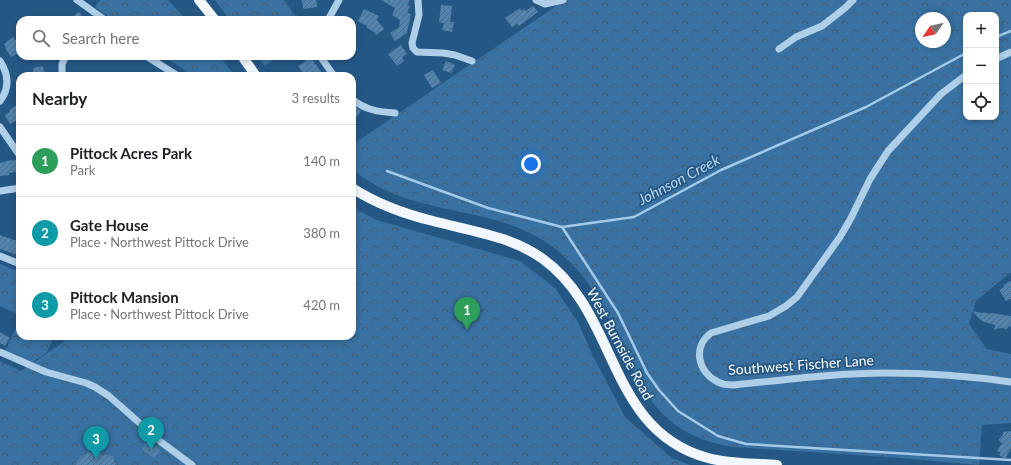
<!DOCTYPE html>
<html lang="en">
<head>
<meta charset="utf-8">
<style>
  :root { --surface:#fff; --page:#f2f2f2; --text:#202124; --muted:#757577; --line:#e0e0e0; --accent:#7e6948 }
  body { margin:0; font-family:Lato,sans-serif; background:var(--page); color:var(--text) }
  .controls { position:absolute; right:12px; top:12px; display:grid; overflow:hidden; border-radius:8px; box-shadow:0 2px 6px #0003 }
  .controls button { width:36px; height:36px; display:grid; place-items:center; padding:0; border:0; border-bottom:1px solid var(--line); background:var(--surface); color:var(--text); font:20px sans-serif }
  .compass { position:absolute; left:915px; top:12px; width:36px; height:36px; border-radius:50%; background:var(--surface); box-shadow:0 2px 6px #0003; rotate:236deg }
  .you { position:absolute; left:531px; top:164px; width:14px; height:14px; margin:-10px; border:3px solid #fff; border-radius:50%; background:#1a73e8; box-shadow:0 0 0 6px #1a73e833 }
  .badge { display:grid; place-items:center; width:26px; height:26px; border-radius:50%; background:var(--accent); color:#fff; font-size:13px; font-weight:700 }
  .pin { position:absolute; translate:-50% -33px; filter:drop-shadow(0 1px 2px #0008) }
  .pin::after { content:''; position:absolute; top:21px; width:14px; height:12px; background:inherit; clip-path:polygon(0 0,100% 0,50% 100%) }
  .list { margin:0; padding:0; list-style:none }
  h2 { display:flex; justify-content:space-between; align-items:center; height:52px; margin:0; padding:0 16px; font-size:17px }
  h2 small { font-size:13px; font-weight:400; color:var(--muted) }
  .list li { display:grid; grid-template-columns:26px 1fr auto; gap:12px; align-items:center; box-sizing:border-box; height:72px; padding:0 16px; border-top:1px solid var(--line) }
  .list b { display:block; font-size:15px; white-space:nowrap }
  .list p { margin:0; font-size:13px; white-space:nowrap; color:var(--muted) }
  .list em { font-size:13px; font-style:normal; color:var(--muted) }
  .icon { flex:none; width:22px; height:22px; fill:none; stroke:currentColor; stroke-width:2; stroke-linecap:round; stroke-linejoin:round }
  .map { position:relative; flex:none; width:1011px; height:465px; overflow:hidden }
  .search { position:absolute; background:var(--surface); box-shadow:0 2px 6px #0003; left:16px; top:16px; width:340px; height:44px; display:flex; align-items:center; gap:10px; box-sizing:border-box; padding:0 14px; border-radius:12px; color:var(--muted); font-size:15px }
  .panel { position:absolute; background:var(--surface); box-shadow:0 2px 6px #0003; left:16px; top:72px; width:340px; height:268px; border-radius:12px }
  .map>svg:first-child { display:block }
  .forest { fill:url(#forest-crowns); fill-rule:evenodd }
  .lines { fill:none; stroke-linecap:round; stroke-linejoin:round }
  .stream { stroke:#a3cae9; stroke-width:2.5 }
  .building { fill:url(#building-hatch) }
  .minor { stroke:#afcee8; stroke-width:7 }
  .major { stroke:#f2f7fe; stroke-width:10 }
  .labels { text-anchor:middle; stroke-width:3.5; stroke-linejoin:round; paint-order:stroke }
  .street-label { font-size:14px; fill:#fff; stroke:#255785 }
  .water-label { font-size:15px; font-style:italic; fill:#bbd7f0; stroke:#255785 }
</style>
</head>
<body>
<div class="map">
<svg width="1011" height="465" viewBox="0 0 1011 465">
  <defs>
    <pattern id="forest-crowns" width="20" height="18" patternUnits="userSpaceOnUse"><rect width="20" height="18" fill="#3971a2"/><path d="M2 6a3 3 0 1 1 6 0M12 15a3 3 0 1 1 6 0" fill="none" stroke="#445b6e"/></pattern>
    <pattern id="building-hatch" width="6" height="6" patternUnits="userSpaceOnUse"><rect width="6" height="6" fill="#5183af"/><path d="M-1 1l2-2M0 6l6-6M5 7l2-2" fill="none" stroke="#4f6a82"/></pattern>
  </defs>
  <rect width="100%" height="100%" fill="#255785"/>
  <path class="forest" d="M100 0H168L187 20H113L95 7Z
    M215 0H284L298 20H230Z
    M565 0H1011V272L976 301 969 324 987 349 1011 354V423L982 425 979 465 901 458 734 447C618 430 636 322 565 257 515 211 453 217 394 194 379 188 365 179 352 170V145ZM966 15H996V117H966ZM921 18H945V42H921Z
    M164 56H219L235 76H193Z
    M257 56H279L265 66Z
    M352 205 359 211 377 220 520 261 555 288 579 324 592 354 625 417 672 458 690 465H0V361L21 371 72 336H352Z
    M0 264 20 272V315L0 306Z
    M20 319V336H54L47 352 31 363 5 351Z"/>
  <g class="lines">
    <path class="stream" d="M996 37 1011 31
      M387 171 488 208 562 227 634 217 721 170 866 107 966 53
      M562 227 618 313 647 373 659 390 678 411 718 436 746 444 1011 460"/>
  </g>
  <path class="building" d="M302 0H316L317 7 303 9Z
    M381 0H410L407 5 410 6 407 13 411 14 407 33 395 41 390 33 399 27 400 20 392 15 395 8Z
    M441 5 452 6 450 22H454L452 32 442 30 444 23 439 22Z
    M533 6 538 12 519 26 517 24 512 27 505 18 520 8 521 11 524 9 526 11Z
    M364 9 379 16 377 20 384 29 376 35 374 32 366 27 367 26 358 21Z
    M79 12 85 20H68Z
    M13 37 15 40 17 39 20 44V52L11 57 5 48 6 47 4 44Z
    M401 45 407 54 402 57 404 61 397 66 388 54Z
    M302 56H310L324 76H305L298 66 306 61Z
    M446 61 455 65 451 73 442 70Z
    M43 66 45 76H34L33 68Z
    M433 70 441 83 432 88 424 75Z
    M20 103V118L10 124 5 115 10 112 9 110Z
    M352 105 361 111 352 122Z
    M16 160V172L9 173V175L0 176V163L5 162 6 161Z
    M0 235 20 242V256L0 249Z
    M1011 281V299L1006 301 999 290 1004 287 1003 285Z
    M972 311 982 313 983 312 991 314V313L1011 316V327L1008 326 1007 329 1000 328 994 330 995 325 982 321Z
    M0 332 10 338 5 346 0 343Z
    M1011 431V448L1005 459 999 455 1001 453 997 451 1002 443 998 440 1003 435V432Z
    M147 442 160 450 155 458 142 450Z
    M89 452 94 454 101 452 102 456 110 454V457L113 456 115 465H75L80 457Z"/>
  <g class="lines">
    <path class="minor" d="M77 0 105 20
      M418 0 419 15 412 43 413 48 417 52 443 53 455 55 472 61
      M536 0 545 4 563 0
      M328 20 339 0
      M779 49 796 37 822 26 845 8 853 0
      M146 56 178 76
      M320 56 334 76
      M996 59 1011 52
      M0 61C9 75 10 88 0 101
      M966 75 941 94 888 151 870 179 851 218 840 237 797 297 786 306 769 316 711 333C692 347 698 372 718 382 723 385 728 385 734 385 784 380 835 373 886 373 928 373 969 376 1011 382
      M62 76V64L66 56
      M352 99C365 110 379 112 395 113
      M0 127 20 156
      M0 191 20 188
      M0 256 20 264
      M0 352 46 372 86 383 95 387 109 396 161 442 192 465"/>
    <path class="major" d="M199 0 215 20
      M242 56 256 76
      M352 188C377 204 404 214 433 221 471 231 511 236 543 259 620 315 606 430 708 458 730 464 755 463 777 465"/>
  </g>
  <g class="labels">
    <g class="street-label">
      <text transform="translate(620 344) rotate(62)" y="5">West Burnside Road</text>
      <text transform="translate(801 365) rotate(-4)" y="5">Southwest Fischer Lane</text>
    </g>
    <g class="water-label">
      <text transform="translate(679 180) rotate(-28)" y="5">Johnson Creek</text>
    </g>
  </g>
</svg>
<div class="controls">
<button>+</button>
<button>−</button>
<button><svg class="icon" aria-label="locate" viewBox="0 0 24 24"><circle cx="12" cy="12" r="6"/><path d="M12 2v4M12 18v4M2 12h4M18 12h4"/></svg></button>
</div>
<svg class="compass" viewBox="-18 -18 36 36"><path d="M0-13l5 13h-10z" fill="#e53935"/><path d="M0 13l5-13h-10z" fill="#757577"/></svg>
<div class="you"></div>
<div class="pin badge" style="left:467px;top:330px;background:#2e9e5b">1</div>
<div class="pin badge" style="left:151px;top:450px;background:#0f9aa8">2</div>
<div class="pin badge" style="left:96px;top:459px;background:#0f9aa8">3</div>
<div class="search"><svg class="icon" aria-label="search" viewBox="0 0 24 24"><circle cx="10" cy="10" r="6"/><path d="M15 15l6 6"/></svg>Search here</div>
<section class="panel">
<h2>Nearby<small>3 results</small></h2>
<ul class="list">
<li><span class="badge" style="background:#2e9e5b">1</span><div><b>Pittock Acres Park</b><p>Park</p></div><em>140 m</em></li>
<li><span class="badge" style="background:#0f9aa8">2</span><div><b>Gate House</b><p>Place · Northwest Pittock Drive</p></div><em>380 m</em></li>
<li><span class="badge" style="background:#0f9aa8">3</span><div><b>Pittock Mansion</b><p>Place · Northwest Pittock Drive</p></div><em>420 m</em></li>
</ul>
</section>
</div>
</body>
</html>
